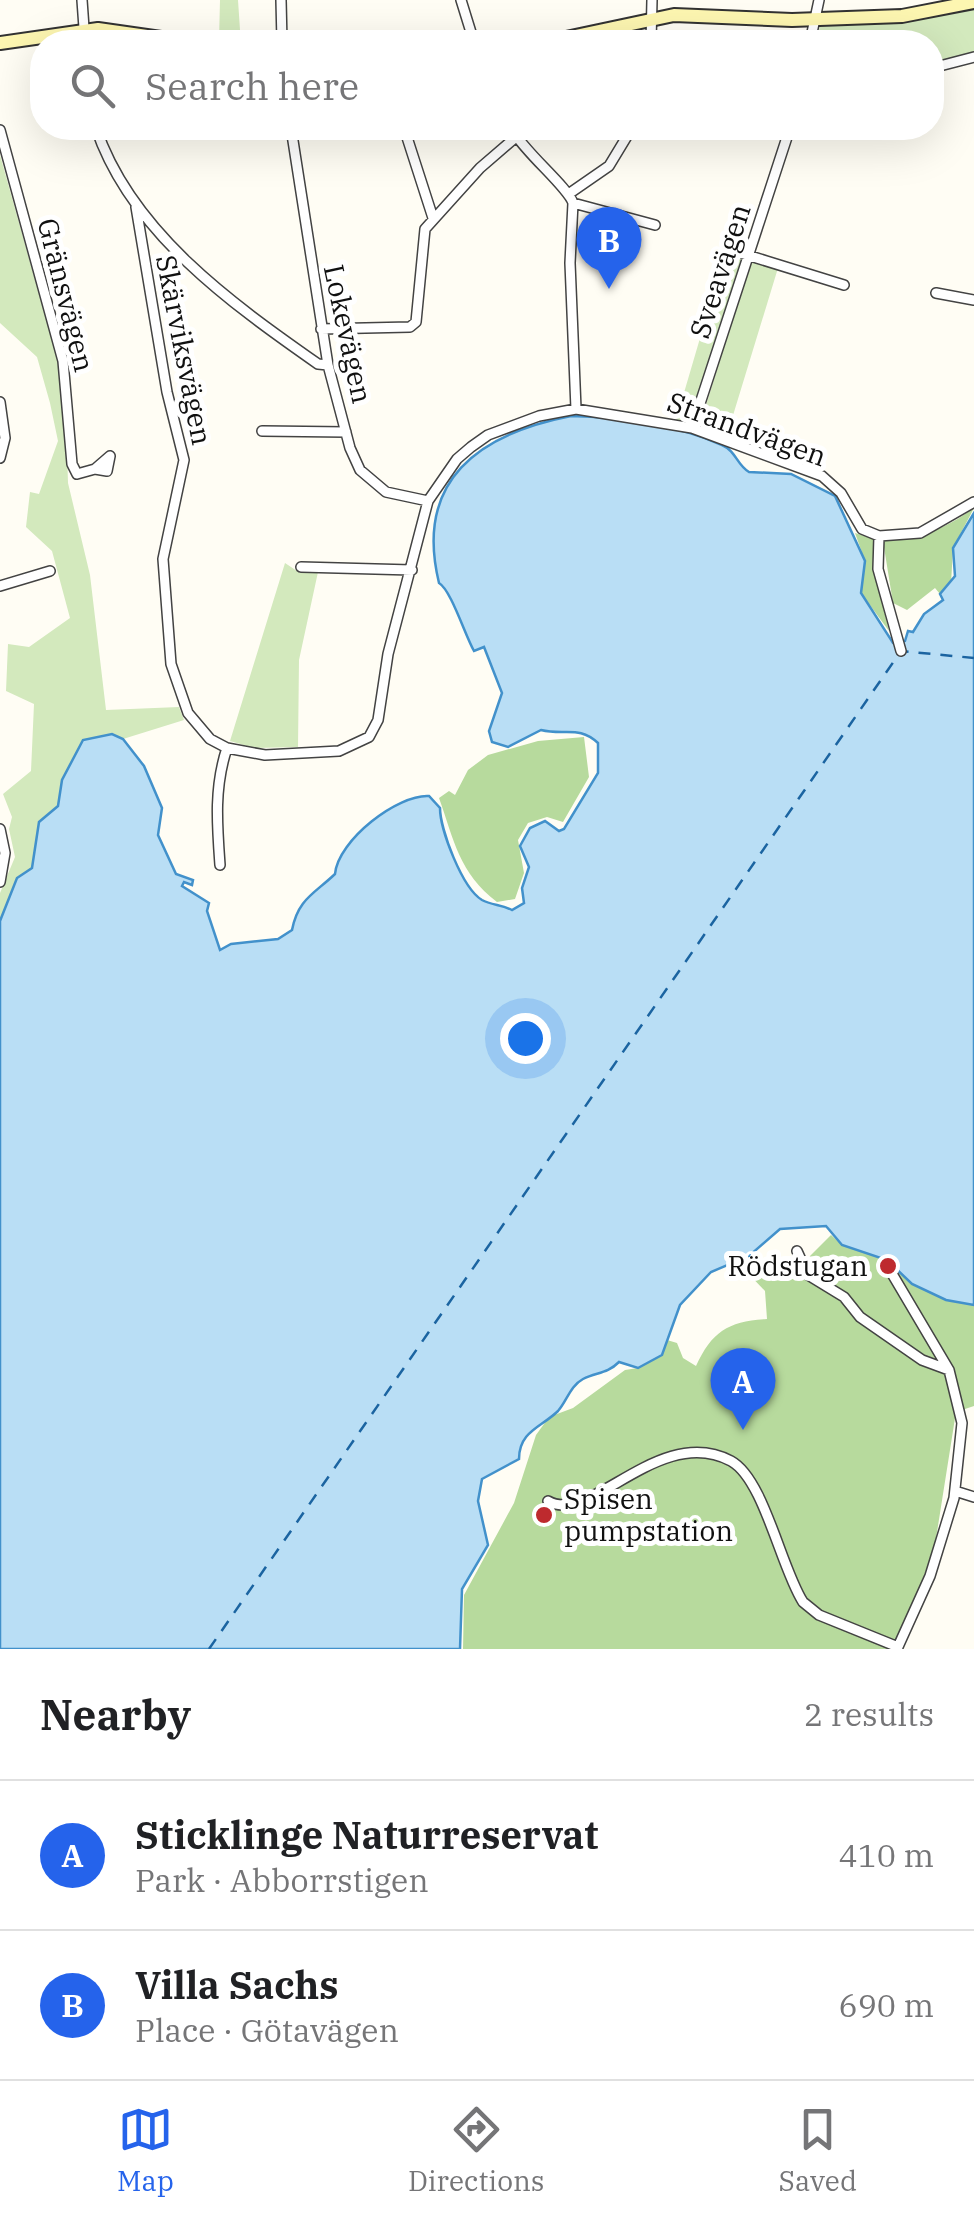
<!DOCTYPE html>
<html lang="en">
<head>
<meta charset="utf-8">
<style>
  :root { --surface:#fff; --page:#f2f2f2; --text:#202124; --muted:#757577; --line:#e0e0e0; --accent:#2563eb }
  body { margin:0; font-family:"IBM Plex Serif",serif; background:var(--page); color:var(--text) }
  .you { position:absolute; left:525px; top:1038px; width:35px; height:35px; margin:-25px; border:8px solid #fff; border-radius:50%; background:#1a73e8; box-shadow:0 0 0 15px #1a73e833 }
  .badge { display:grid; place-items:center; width:65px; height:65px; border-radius:50%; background:var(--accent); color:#fff; font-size:32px; font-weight:700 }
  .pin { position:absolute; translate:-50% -82px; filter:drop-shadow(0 2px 5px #0008) }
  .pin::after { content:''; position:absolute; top:52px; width:35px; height:30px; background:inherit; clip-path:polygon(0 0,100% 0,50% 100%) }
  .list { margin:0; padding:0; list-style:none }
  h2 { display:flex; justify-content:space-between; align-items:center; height:130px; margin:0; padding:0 40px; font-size:42px }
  h2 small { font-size:32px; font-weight:400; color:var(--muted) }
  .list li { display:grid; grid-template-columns:65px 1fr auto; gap:30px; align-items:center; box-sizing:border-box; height:150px; padding:0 40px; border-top:2px solid var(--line) }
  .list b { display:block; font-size:38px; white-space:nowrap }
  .list p { margin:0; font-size:32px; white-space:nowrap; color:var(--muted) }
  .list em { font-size:32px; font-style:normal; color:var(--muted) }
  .icon { flex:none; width:55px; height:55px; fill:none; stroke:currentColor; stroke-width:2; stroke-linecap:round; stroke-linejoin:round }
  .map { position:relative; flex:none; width:974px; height:1649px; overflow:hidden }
  .search { position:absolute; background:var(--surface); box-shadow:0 10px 40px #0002; left:30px; right:30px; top:30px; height:110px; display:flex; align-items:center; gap:25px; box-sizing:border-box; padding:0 35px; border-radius:40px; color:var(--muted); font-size:38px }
  .sheet { height:430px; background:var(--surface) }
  nav { display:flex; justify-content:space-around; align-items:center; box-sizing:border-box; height:140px; border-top:2px solid var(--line); background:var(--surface); font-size:28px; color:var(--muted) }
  nav a { display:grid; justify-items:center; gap:5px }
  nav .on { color:var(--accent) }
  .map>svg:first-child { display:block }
  .green { fill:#d3e9bd }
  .forest { fill:#b7da9d }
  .water { fill:#b9def5; stroke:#4291cb; stroke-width:2.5 }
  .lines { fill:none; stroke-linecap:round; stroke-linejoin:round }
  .ferry { stroke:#1b64a1; stroke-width:2.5; stroke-dasharray:12 10; stroke-linecap:butt }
  .street-casing { stroke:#434343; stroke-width:12 }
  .secondary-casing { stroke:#323232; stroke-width:16 }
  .street { stroke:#fff; stroke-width:9 }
  .secondary { stroke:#fdf6b1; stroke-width:12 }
  .poi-dot { fill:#be2a2e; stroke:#fff; stroke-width:4 }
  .labels { text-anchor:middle; stroke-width:10; stroke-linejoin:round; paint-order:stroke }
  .street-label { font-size:28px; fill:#101010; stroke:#fff }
  .poi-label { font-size:28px; fill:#101010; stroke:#fff; text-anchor:end }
</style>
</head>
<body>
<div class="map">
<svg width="974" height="1649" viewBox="0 0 974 1649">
  <rect width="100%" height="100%" fill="#fffdf4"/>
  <path class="green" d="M220 0H238L240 30 277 35 275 41H219Z
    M974 8V54L932 63V42H816L821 22Z
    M0 155 65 387 68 483 90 575 106 710 179 707 184 720 123 739 112 734 83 740 62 780 58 806 39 822 32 869 17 878 0 921V893L15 857 9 829 12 817 3 794 31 771 34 704 6 691 8 644 29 647 70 618 52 551 26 527 30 492 39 494 58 441 50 403 37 357 0 323Z
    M725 253 745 260 695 414 689 422 676 420Z
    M751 259 778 268 727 435 704 427 703 415Z
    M285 563 300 573 318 572 299 660 298 747 254 748 230 741Z"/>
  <path class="forest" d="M974 508 953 548 951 584 940 594 935 588 907 610 893 603 883 541C919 539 945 529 974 508Z
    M855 533 874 539V570L889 631 861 593 865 561Z
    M584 737 589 777 563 822 547 817 528 823 518 840 524 873 515 899 497 902C459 873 454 840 439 798L449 791 455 795 468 770 488 755 538 741Z
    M831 1235 842 1245 887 1260 912 1284 946 1300 974 1305V1406L956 1412 934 1551 894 1649H463L464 1595 514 1503 536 1435 549 1417 573 1408 625 1370 638 1368 667 1340 677 1343 683 1358 696 1366C712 1331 729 1321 767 1319L765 1291 742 1267 749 1256 779 1270H796Z"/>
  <path class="water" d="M571 416C620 417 677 425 722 445 736 451 737 465 749 472L791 474 835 496 865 561 861 593 893 643 905 641 908 631 913 632 924 614 943 600 940 594 955 576 953 548 974 513V1305L946 1300 912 1284 887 1260 842 1245 826 1226 780 1229 749 1256 711 1272 680 1305 662 1355 638 1368 619 1362C607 1374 597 1372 583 1379 570 1386 567 1401 558 1411 542 1427 519 1431 519 1459L482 1479 478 1501 488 1545 462 1589 460 1649H0V921L17 878 32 868 39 822 58 806 62 780 83 740 112 734 123 739 144 766 162 808 158 835 176 874 193 880 192 885 184 882 182 886 209 903 207 911 220 950 231 944 278 939 292 930C298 899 314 894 335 874 338 840 398 794 429 796L440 808C440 829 462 888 482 900 491 905 503 905 512 910L524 903 522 888 529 867 520 846 530 828 545 821 559 831 564 829 598 773V743C579 725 565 736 541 730L508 747 492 742 489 731 502 693 484 647 474 651C465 635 451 590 439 583 414 480 479 434 571 416Z"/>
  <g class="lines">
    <path class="ferry" d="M209 1649 901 651 974 658"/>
    <defs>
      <path id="street" d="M82 0 85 42
        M281 0 282 42
        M461 0 474 42
        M651 42 652 0
        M810 42 819 0
        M932 68 974 57
        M96 128C131 232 231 303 318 364L328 365
        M291 128 328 365 350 448 360 470 386 492 428 501
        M404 128 433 218
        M511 128C524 152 568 187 573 203L570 263 576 409
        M0 130 63 361 72 464 77 474 95 469 107 471 110 456 95 469
        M570 193 609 166 632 128
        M573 203 655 225
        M136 207 167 392 184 460 163 559 171 664 188 713 210 739 227 748 265 755 339 751 369 737 378 720 388 654 428 501 457 459 471 447 488 435 539 416 576 409 692 428 822 476 841 493 862 529 879 536 920 533 974 502
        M734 251 844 285
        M936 293 974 300
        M321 329 410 327 416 322 425 229 480 168 516 137
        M0 402 5 438 0 458
        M692 428 790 128
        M262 431 346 432
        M879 536 878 569 901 651
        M301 567 412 570
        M0 586 50 571
        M0 829 5 853 0 882
        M220 865C217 824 214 787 227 748
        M797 1251 808 1275 844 1297 860 1317 922 1360 949 1370
        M891 1272 949 1370 962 1423 954 1498 930 1576 897 1649
        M955 1491 974 1497
        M548 1501C590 1526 659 1423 731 1461 764 1479 781 1568 803 1602L819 1615 898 1647"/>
      <path id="secondary" d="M547 42 674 15 792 20 902 16 974 2
        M0 43 98 29 189 42"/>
    </defs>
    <use href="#street" class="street-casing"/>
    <use href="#secondary" class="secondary-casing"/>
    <use href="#street" class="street"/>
    <use href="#secondary" class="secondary"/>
  </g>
  <g class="poi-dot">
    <circle cx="888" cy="1266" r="10"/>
    <circle cx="544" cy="1515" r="10"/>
  </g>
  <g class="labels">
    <g class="street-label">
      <text transform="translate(720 271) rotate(-72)" y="10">Sveavägen</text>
      <text transform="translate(66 295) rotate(76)" y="10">Gränsvägen</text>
      <text transform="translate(348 334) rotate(78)" y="10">Lokevägen</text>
      <text transform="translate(184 350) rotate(79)" y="10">Skärviksvägen</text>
      <text transform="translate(747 429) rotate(20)" y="10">Strandvägen</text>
    </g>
    <g class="poi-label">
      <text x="868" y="1276">Rödstugan</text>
      <text x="564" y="1509" text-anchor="start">Spisen<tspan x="564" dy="32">pumpstation</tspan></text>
    </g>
  </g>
</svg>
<div class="you"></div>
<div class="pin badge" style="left:743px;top:1430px">A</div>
<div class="pin badge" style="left:609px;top:289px">B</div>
<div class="search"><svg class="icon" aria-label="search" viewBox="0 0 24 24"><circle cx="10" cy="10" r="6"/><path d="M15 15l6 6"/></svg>Search here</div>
</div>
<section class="sheet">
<h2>Nearby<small>2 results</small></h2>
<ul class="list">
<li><span class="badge">A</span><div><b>Sticklinge Naturreservat</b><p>Park · Abborrstigen</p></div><em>410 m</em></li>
<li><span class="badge">B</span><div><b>Villa Sachs</b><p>Place · Götavägen</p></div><em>690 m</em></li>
</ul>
</section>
<nav>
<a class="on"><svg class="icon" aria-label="map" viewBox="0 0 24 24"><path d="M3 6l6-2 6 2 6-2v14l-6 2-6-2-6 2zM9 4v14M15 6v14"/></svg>Map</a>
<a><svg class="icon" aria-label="directions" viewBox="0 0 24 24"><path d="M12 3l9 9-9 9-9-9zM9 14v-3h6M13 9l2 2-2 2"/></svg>Directions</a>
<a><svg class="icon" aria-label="saved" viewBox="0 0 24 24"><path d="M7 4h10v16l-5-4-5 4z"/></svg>Saved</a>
</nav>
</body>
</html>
